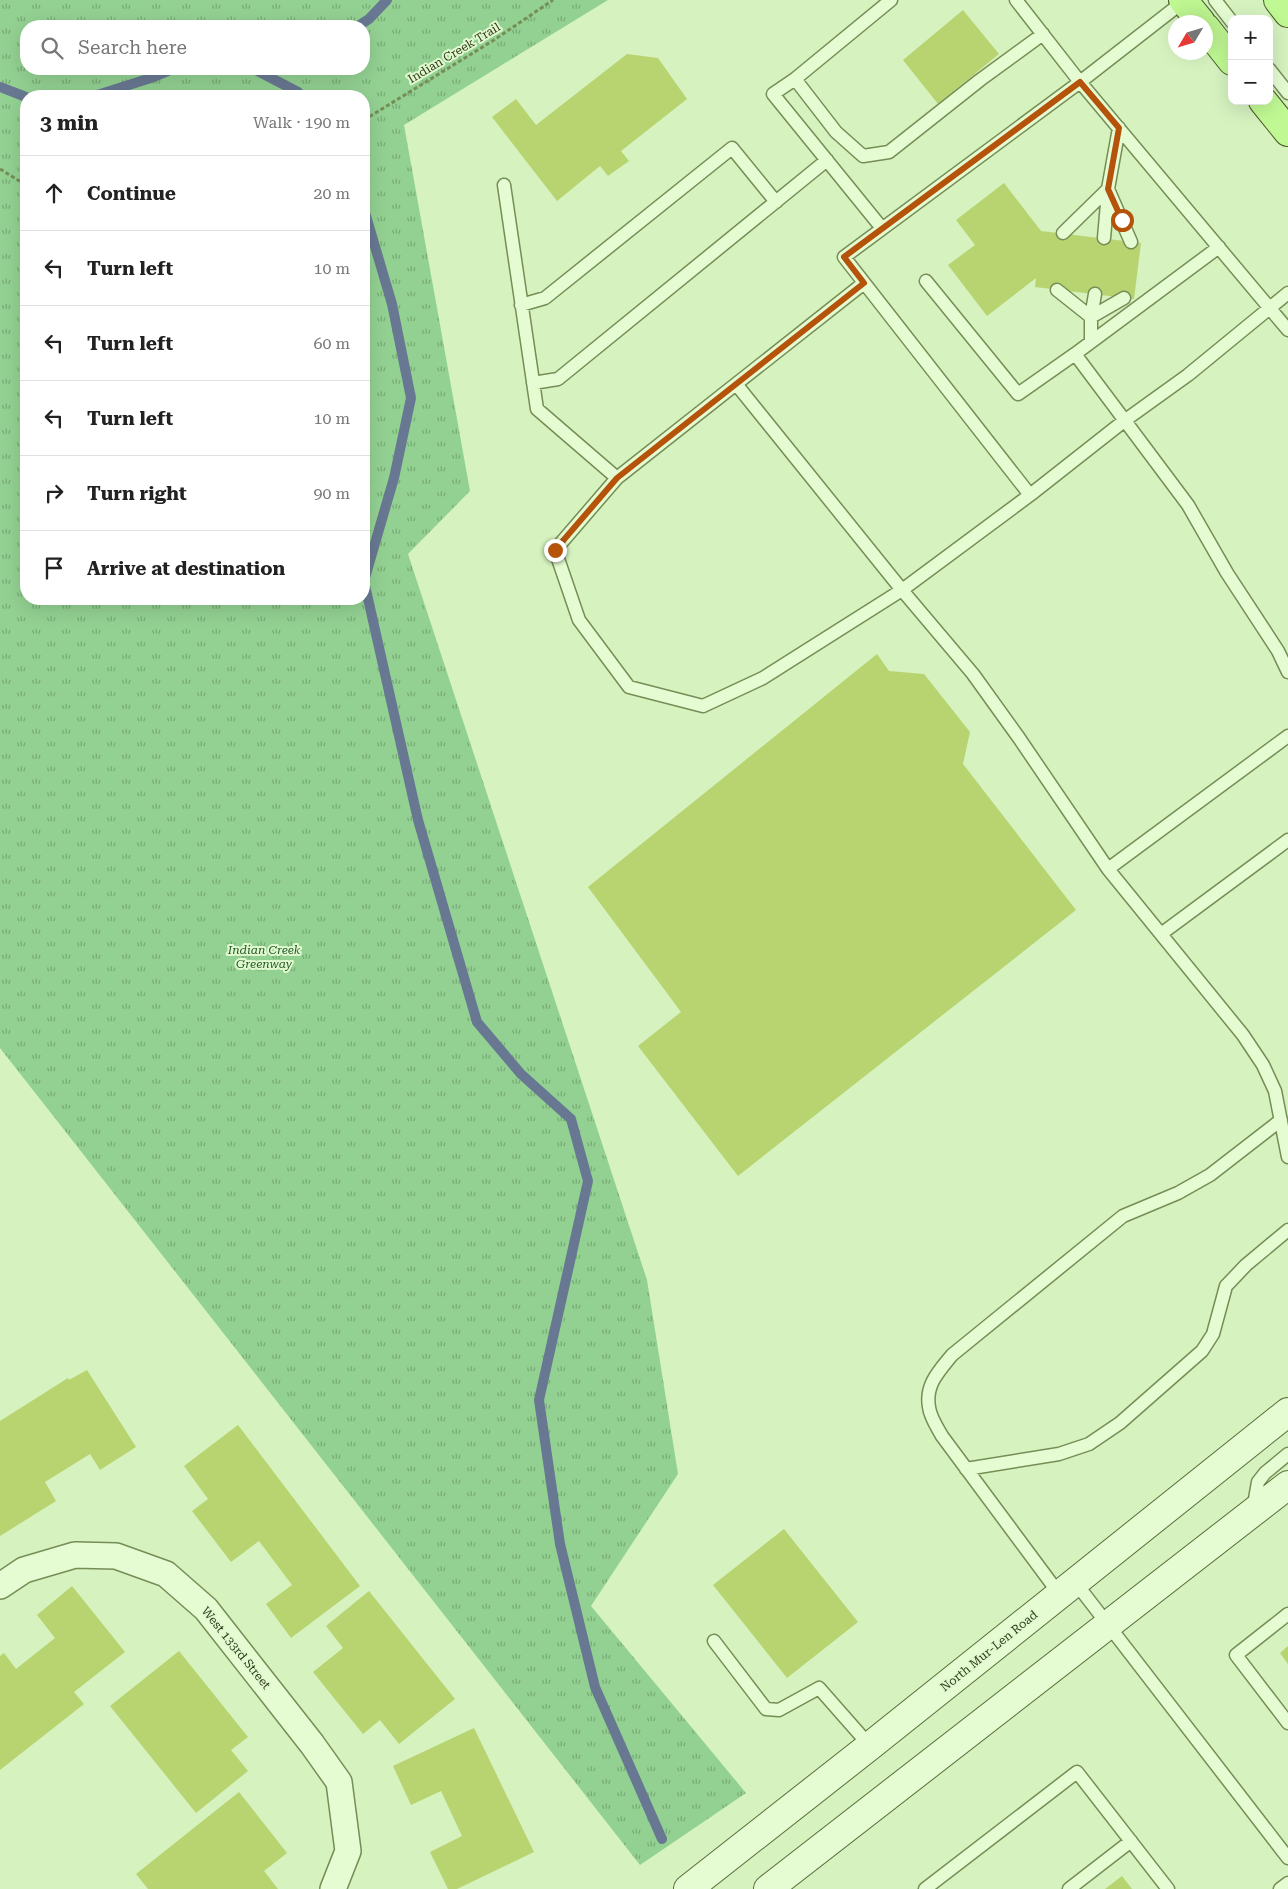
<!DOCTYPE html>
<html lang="en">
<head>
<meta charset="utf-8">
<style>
  :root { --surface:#fff; --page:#f2f2f2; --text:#222; --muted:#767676; --line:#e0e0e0 }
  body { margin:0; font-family:"Roboto Serif",serif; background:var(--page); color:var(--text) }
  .controls { position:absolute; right:15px; top:15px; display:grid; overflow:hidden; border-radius:10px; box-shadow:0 5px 20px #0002 }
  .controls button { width:45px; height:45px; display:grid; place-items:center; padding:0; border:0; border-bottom:1px solid var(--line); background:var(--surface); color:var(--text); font:25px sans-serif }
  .compass { position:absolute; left:1168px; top:15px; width:45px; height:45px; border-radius:50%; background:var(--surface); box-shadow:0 5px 20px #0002; rotate:232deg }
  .stop { position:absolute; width:15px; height:15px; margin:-11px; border:4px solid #b45309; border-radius:50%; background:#fff }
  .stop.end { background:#b45309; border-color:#fff; box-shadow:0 1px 5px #0008 }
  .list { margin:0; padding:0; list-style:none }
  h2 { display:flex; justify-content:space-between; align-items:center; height:65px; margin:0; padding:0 20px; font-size:21px }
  h2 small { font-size:16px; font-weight:400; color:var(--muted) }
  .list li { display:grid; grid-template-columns:32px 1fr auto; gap:15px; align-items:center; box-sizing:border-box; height:75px; padding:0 20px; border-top:1px solid var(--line) }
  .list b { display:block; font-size:19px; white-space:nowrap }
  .list em { font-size:16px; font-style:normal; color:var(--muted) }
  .icon { flex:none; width:28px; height:28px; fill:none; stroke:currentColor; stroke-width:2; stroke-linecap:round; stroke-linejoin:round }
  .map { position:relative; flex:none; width:1288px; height:1889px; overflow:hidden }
  .search { position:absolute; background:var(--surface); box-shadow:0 5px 20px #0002; left:20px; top:20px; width:350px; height:55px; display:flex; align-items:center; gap:12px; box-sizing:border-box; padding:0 18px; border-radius:20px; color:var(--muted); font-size:19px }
  .panel { position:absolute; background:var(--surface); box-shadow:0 5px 20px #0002; left:20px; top:90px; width:350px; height:515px; border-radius:20px }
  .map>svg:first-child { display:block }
  .grass { fill:url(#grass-tufts); fill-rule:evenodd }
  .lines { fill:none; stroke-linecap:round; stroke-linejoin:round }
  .stream { stroke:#697892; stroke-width:10 }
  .building { fill:#b8d471 }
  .lane-casing { stroke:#768d55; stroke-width:15 }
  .street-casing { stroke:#768d55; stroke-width:28 }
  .secondary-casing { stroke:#5a6e39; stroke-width:30 }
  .primary-casing { stroke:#4a5a2a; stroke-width:30 }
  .path { stroke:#768d55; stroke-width:3; stroke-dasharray:4 2.5; stroke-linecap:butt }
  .lane { stroke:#e5fcd3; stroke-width:12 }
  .street { stroke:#e5fcd3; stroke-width:25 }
  .secondary { stroke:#e5fcd3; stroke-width:28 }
  .primary { stroke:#c0f993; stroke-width:28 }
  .route { stroke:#b45309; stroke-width:6 }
  .labels { text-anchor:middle; stroke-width:4; stroke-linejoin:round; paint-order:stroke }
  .street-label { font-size:12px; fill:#303b1b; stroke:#e1f9cf }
  .park-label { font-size:12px; font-style:italic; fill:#205927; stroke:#e1f9cf }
</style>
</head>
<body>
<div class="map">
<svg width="1288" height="1889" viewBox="0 0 1288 1889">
  <defs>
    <pattern id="grass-tufts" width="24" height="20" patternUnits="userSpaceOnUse" patternTransform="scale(1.25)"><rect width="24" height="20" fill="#93d192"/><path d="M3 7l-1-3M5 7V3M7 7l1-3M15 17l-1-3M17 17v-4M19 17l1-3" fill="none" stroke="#78ab76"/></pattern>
  </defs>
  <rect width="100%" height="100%" fill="#d5f2bf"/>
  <path class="grass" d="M0 0H608L404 125 470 491 408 554 647 1280 678 1474 591 1606 746 1793 640 1865 0 1048ZM26 26H364V69H26ZM26 96H364V599H26Z"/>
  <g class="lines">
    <path class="stream" d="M358 26 369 19 387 0
      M254 69 298 92 301 96
      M0 87 26 97
      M94 96 154 77 173 69
      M364 216H366L392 304 411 398 394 478 364 581 418 820 477 1022 521 1074 571 1119 588 1181 539 1400 560 1544 595 1687 662 1839"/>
  </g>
  <path class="building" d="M963 10 999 54 938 104 903 60Z
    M627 54 658 58 687 99 621 151 629 161 608 176 600 166 557 201 492 117 516 99 536 125Z
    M1004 183 1041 231 1141 243 1134 299 1035 287 1036 278 987 316 948 265 975 245 956 220Z
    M877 654 889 671 924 674 970 732 963 764 1076 910 738 1176 638 1046 681 1012 588 887Z
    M87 1370 136 1447 100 1470 90 1454 45 1482 56 1501 0 1536V1421L68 1378 69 1380Z
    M238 1425 360 1586 291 1638 266 1604 292 1585 259 1541 231 1562 192 1511 208 1499 184 1466Z
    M784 1529 858 1622 787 1678 713 1585Z
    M72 1586 125 1652 74 1692 84 1704 0 1770V1656L4 1653 16 1669 55 1638 37 1615Z
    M369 1591 455 1699 399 1744 380 1720 363 1734 313 1672 343 1648 326 1626Z
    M1288 1646V1664L1280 1653Z
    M179 1651 248 1737 231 1750 248 1771 196 1813 110 1706Z
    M474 1728 534 1852 457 1889H448L430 1852 462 1836 441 1791 411 1805 393 1766Z
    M239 1792 287 1853 264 1871 278 1889H148L136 1874Z
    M1122 1876 1132 1889H1105Z"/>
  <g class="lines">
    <defs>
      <path id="lane" d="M1016 0 1080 82 1288 330
        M1215 0 1232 22
        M1269 69 1288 93
        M795 79 836 132 863 156 889 152 980 80 1043 34
        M504 185 537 409 617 478 864 283
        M1108 189 1131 242
        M881 227 773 94 795 79 891 0
        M1063 233 1108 189 1119 128
        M1104 238 1108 192
        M926 281 1018 394 1075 354 1219 247
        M1057 290 1091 317V342
        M1288 293 1188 375 1124 421 1030 495 902 590 973 674 1019 738 1108 869 1243 1035 1263 1065 1275 1091 1288 1157
        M521 305 545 298 732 148 776 202
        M1091 317 1124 298
        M1091 317 1095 294
        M1075 354 1188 505 1227 573 1278 651 1288 672
        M533 383 558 379 827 160
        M617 478 555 550 579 620 629 687 703 706 763 678 902 590 736 384
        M1030 495 844 257 1080 82 1184 1
        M1108 869 1288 736
        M1161 934 1288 840
        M966 1469 1059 1454 1089 1444 1120 1423 1202 1351 1213 1334 1226 1286 1246 1265 1288 1230
        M1253 1510 1258 1482 1265 1473 1288 1454
        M1075 1582 1288 1858
        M1060 1595 942 1436C937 1427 930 1417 929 1407 925 1385 939 1371 952 1355L1123 1216 1178 1193 1210 1175 1281 1120
        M1288 1614 1236 1655 1288 1723
        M714 1641 766 1709 779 1710 819 1688 870 1746
        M925 1889 1077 1772 1168 1889
        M1069 1889 1131 1841
        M1280 1889 1288 1883"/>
      <path id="street" d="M0 1586 24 1570 75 1555 116 1556 166 1574 206 1609 312 1744 339 1782 348 1851 333 1889"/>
      <path id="secondary" d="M688 1889 870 1746 1288 1412
        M768 1889 1288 1485"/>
      <path id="primary" d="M1183 0 1201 22
        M1278 0 1288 13
        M1206 28 1232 61
        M1263 101 1288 132"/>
    </defs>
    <use href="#lane" class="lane-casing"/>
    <use href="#street" class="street-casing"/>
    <use href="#secondary" class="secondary-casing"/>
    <use href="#primary" class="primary-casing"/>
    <path class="path" d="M364 120 494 40 553 0
      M0 169 26 185"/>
    <use href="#lane" class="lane"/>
    <use href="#street" class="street"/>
    <use href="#secondary" class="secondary"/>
    <use href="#primary" class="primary"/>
  </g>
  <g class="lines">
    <path class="route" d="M555 550 617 478 864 283 844 257 1080 82 1119 128 1108 189 1122 220"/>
  </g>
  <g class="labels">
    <g class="street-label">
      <text transform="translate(454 53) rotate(-31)" y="4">Indian Creek Trail</text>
      <text transform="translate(236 1648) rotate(51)" y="4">West 133rd Street</text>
      <text transform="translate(989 1651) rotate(-39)" y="4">North Mur-Len Road</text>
    </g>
    <g class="park-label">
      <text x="264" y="954">Indian Creek<tspan x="264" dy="14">Greenway</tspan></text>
    </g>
  </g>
</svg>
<div class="controls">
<button>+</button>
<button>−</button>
</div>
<svg class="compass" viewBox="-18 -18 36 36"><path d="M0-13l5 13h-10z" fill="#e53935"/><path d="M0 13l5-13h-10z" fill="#767676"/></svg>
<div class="stop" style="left:1122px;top:220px"></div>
<div class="stop end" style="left:555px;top:550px"></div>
<div class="search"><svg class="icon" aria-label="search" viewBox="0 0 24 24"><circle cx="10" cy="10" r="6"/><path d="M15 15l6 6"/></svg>Search here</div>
<section class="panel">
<h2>3 min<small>Walk · 190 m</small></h2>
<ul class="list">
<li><svg class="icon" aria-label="ahead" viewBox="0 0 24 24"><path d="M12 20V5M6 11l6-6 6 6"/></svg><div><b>Continue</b></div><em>20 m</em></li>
<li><svg class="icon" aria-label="left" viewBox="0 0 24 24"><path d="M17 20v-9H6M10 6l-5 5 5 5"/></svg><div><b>Turn left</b></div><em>10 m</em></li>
<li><svg class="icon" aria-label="left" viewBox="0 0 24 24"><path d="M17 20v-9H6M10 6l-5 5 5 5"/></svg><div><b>Turn left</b></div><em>60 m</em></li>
<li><svg class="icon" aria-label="left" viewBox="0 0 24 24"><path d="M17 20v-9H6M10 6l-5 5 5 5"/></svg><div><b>Turn left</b></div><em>10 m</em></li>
<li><svg class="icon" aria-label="right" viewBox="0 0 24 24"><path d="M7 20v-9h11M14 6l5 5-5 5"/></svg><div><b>Turn right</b></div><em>90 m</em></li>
<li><svg class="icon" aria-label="arrive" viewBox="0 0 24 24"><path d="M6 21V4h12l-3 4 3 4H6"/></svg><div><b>Arrive at destination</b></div></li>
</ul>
</section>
</div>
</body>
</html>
